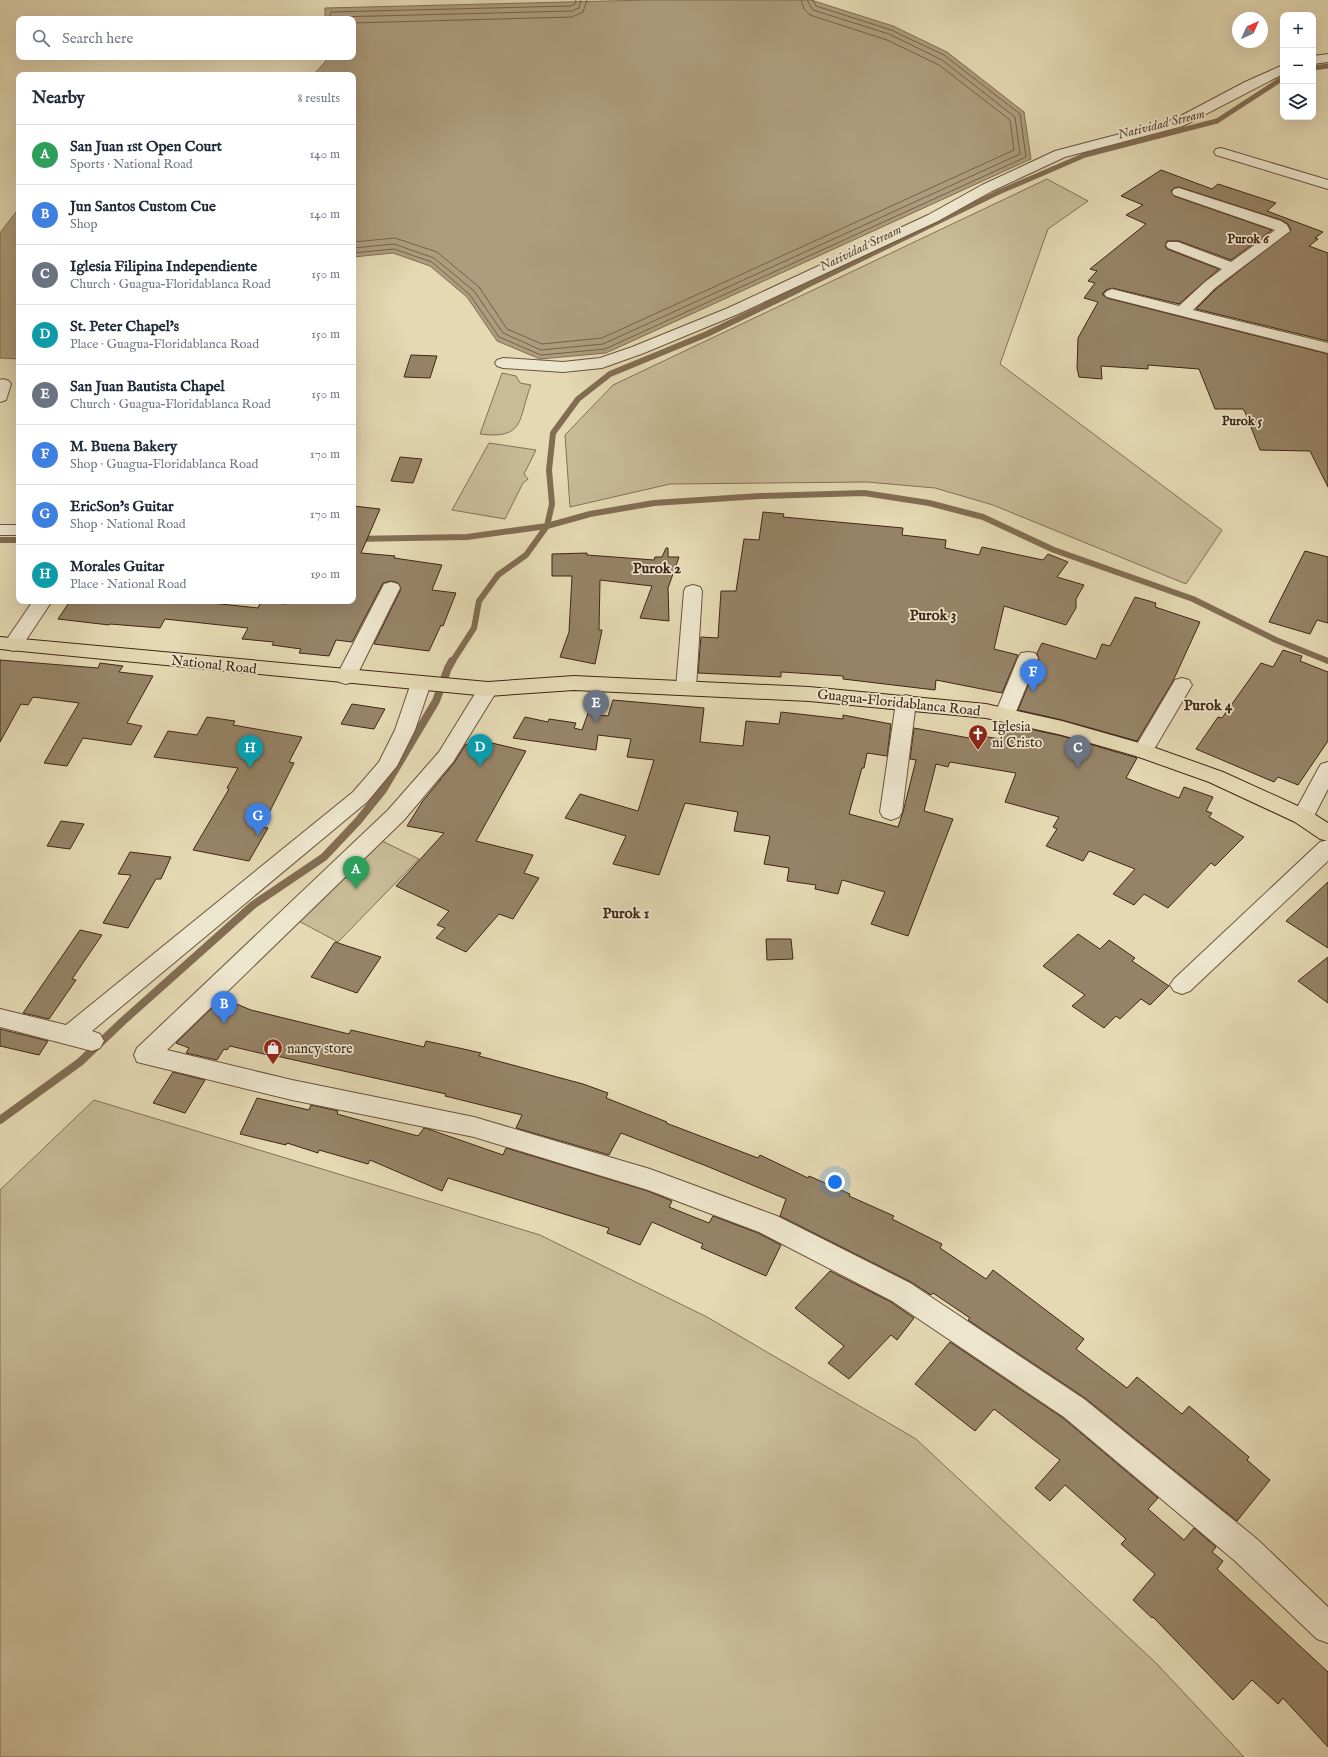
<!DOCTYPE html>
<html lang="en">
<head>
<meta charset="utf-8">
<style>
  :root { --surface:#fff; --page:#f2f2f3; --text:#1f2937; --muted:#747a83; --line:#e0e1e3; --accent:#db2777 }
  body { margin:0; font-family:"IM FELL English",serif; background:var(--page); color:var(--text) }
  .controls { position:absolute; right:12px; top:12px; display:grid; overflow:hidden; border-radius:8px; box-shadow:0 4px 16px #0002 }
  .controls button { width:36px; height:36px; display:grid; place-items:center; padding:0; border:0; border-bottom:1px solid var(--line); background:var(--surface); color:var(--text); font:20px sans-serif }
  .compass { position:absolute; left:1232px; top:12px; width:36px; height:36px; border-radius:50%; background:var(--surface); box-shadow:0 4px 16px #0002; rotate:45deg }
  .you { position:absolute; left:835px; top:1182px; width:14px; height:14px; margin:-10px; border:3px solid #fff; border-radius:50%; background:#1a73e8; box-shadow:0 0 0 6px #1a73e833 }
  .badge { display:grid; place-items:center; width:26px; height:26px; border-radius:50%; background:var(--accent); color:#fff; font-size:13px; font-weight:700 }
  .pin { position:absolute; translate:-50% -33px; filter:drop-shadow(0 1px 2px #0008) }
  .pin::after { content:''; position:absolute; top:21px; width:14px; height:12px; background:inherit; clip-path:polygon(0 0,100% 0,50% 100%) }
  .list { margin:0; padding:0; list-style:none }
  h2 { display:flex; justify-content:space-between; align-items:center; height:52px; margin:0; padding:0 16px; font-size:17px }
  h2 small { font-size:13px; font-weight:400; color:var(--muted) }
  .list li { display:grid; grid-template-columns:26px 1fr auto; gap:12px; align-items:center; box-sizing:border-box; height:60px; padding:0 16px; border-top:1px solid var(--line) }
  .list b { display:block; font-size:15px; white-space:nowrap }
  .list p { margin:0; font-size:13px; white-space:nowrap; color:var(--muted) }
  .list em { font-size:13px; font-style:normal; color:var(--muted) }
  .icon { flex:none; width:22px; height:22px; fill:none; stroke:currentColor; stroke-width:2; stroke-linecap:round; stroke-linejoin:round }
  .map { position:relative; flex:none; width:1328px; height:1757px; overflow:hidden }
  .search { position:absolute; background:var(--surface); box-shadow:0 4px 16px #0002; left:16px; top:16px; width:340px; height:44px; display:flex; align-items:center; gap:10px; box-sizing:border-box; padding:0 14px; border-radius:8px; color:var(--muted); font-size:15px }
  .panel { position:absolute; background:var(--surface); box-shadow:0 4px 16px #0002; left:16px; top:72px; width:340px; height:532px; border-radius:8px }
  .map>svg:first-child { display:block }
  .green { fill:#c8bb98; stroke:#847056 }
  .water { fill:#ad9c7d; stroke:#826d53 }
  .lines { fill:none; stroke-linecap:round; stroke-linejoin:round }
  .shore { stroke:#776148; stroke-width:1 }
  .stream-far2 { stroke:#826d53; stroke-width:5 }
  .stream-far1 { stroke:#826d53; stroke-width:6 }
  .stream { stroke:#826d53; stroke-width:8 }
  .building { fill:#968367; stroke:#412614 }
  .minor-casing { stroke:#6a533c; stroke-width:2 }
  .major-casing { stroke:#412614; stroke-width:2 }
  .minor { fill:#ede6ce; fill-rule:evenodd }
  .major { fill:#e4d9b3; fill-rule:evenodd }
  .labels { text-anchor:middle; stroke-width:3.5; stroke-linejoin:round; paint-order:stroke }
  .far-water-label { font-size:13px; font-style:italic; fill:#614934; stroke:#ede6ce }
  .far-neighbourhood-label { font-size:13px; font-weight:bold; fill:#412614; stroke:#ede6ce }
  .street-label { font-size:14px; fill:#412614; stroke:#ede6ce }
  .poi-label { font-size:14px; fill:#412614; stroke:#ede6ce; text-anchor:start }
  .neighbourhood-label { font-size:15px; font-weight:bold; fill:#412614; stroke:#ede6ce }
</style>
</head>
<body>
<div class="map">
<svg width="1328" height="1757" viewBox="0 0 1328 1757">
  <rect width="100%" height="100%" fill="#e4d9b3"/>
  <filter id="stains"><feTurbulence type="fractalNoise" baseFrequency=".005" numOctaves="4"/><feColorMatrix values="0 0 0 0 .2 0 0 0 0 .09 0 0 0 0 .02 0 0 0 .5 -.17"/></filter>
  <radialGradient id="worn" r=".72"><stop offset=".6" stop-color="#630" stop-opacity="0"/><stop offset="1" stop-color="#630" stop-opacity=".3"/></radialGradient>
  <path class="green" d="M1047 179 1088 201 1048 229 1000 364 1222 530 1186 584 993 505 935 488 867 482 670 484 570 507 565 435 613 385Z
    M502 373 516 376 520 383 531 385C518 418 526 440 480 434Z
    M489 443 536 450 524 474 528 479 523 483 505 519 452 510Z
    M374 837 419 859 338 942 293 918Z
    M94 1100 540 1235 707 1317 916 1439 1156 1663 1244 1757H0V1190Z"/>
  <path class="water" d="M647 0H811L893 26 947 52 1024 112 1031 159 606 353 540 359 497 341 467 297 430 266 393 253 353 257V75H313L326 61V57H353V19H325V8Z
    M19 208V359L0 358V233Z"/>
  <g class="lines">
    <path class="shore" d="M329 19 331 12 571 6 575 4 576 0
      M334 19 336 17 572 11 579 8 581 0
      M353 23 572 17 583 12 587 0
      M353 242 395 238 437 252 479 287 507 329 542 344 602 338 1014 150 1010 120 939 65 887 40 810 15 804 9 801 0
      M353 248 394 244 434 258 474 291 503 333 541 350 603 344 1020 154 1015 117 942 60 889 34 813 10 807 0
      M353 253 394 249 432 262 470 295 499 337 541 355 605 349 1026 157 1020 114 944 55 891 30 816 6 813 0"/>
    <path class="stream-far2" d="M1313 68 1328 66
      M798 290 999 192 1085 155 1217 121 1283 78"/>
    <path class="stream-far1" d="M353 539 467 537 547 526 590 514 654 503 760 496 864 493 929 503 983 517 1054 550 1193 599 1276 640 1328 661
      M0 540H19
      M452 662 474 628 479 601 498 575 526 555 547 526 552 504 549 470 553 433 578 399 610 374 707 334 800 289"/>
    <path class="stream" d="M0 1120 80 1062 123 1021 253 905 324 857 358 821 383 790 436 701 448 668 452 661"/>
  </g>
  <path class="building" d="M1161 170 1212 189 1218 184 1276 203 1267 211 1323 232 1315 238 1318 239 1309 246 1328 253V341L1196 309 1216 289 1291 230 1288 224 1281 220 1179 187 1174 188 1171 191 1174 196 1272 230 1231 260 1179 241H1167L1165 246 1167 249 1219 269 1179 304 1112 288 1106 290 1102 294 1107 298 1328 354V487L1310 451 1260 450 1245 412 1243 409H1215L1199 369 1148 365V369L1101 366 1102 379 1079 377 1077 368 1078 338 1098 302 1084 298 1095 283 1088 281 1097 271 1090 269 1146 224 1126 215 1143 205 1121 196Z
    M411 355 437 356 430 378 404 377Z
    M400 457 422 459 413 483 391 481Z
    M353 506 380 509 361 553 395 556 394 558 442 565 432 590 456 593 443 626 441 625 429 651 374 644 401 589 398 583 391 581 383 583 352 642 336 640 329 656 299 653 301 649 272 645 274 642 242 639 248 628 165 619 160 628 110 624 109 625 58 619 70 601H193L258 608 261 601 286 604 287 601H353Z
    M763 512 784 514 783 517 903 528 902 535 946 540 945 548 979 555 982 547 1043 560 1048 554 1068 562 1057 577 1084 585 1076 599V608L1066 625 1004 606 994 649 1018 655 1002 693 936 680 935 690 843 679V676L782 672H781V677L698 673 701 637 718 638 721 591H736L744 539 759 540Z
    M666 548H668V557H679L668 588 669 621 640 618 652 586 600 580 599 630H602L595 664 560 657 569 632 572 576H552V554L587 553V555L654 560 655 557H662Z
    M1305 551 1328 557V623L1317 620 1310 634 1269 622Z
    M1135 597 1156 603 1155 607 1200 622 1173 681 1137 741 1062 720 1018 710 1039 659 1037 653 1042 643 1096 659 1102 644 1110 646Z
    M1283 650 1302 656 1300 661 1328 672V741L1298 785 1278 777 1274 782 1196 749 1218 717 1222 718 1261 663 1273 667Z
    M0 660 98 668 100 663 123 666 119 672 153 676 127 723 142 726 131 745 83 738 67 766 44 763 79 703 33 697 28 705 21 704 0 742Z
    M613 700 704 708 700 742 743 746 746 721 779 724 781 712 843 719V715L891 724 887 756 867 753 864 768H862L849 814 898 827 903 812 916 760 910 759 914 728 969 738V734L1000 739 1002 723 1062 736 1137 758 1126 778 1179 798 1184 787 1213 797 1206 811 1212 813 1209 817 1244 837 1215 866 1211 863 1168 908 1144 894 1134 905 1113 894 1135 869 1089 851 1083 861 1046 846 1057 829 1053 827 1059 817 1005 802 1016 773 950 762 948 767 936 764 924 811 953 819 908 936 871 924 885 892 842 880 838 894 815 889 816 885 787 881 789 868 764 864 770 836 734 831 738 812 685 803 659 875 613 864 626 836 565 818 580 794 638 811 654 760 627 757 631 739 598 735 596 750 513 738 525 717 548 722 549 719 576 723 574 728 582 730 588 713 608 716Z
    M352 704 385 709 374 729 341 724Z
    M207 717 235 721 233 725 302 737 289 762 294 763 262 827 268 828 249 861 193 850 229 789 227 788 238 768 154 757 168 731 197 735Z
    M479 740 526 751 476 841 533 855 524 873 539 878 513 919 499 914 466 952 436 938 445 928 437 925 449 911 396 886 444 833 407 826 422 802 454 763 466 744 475 746Z
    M61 821 84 824 70 849 47 846Z
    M130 852 171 857 161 879H156L128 928 103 923 131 875 118 874Z
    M1328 882V948L1286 921Z
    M80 930 102 935 72 979 76 980 49 1019 23 1013Z
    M1078 934 1100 949 1109 940 1135 958 1132 961 1169 986 1150 1005 1141 999 1120 1019 1116 1016 1104 1028 1072 1006 1085 995 1043 966Z
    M766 939H791L793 959 767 960Z
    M335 942 381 957 357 993 311 977Z
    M1328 957V1003L1298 981Z
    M222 998 251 1010 349 1034 351 1030 424 1047 426 1041 459 1048 481 1053 479 1056 583 1084 608 1093 606 1098 667 1122 666 1123 758 1158 760 1155 808 1178 809 1176 850 1194 849 1196 894 1216 892 1219 942 1244 940 1248 986 1279 993 1270 1084 1339 1076 1349 1127 1388 1137 1377 1182 1414 1189 1406 1249 1457 1247 1460 1270 1480 1237 1521 1085 1398 968 1320 970 1318 933 1293 931 1295 911 1282 780 1216 786 1199 704 1165 621 1133 609 1155 516 1128 522 1115 445 1096 446 1094 272 1055V1056L230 1046 227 1050 224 1049 217 1060 186 1053 189 1048 176 1043Z
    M0 1029 48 1041 39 1055 0 1046Z
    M173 1072 205 1080 185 1113 153 1103Z
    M257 1098 309 1110 311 1105 338 1111 337 1114 418 1136 424 1128 428 1129 503 1155 506 1148 648 1191 672 1201 669 1207 709 1223 713 1216 758 1233 781 1245 766 1276 701 1248 703 1244 652 1222 640 1245 607 1233 609 1228 448 1178 442 1191 370 1160 368 1164 319 1150 318 1153 287 1143 286 1145 240 1134Z
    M830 1271 891 1302 914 1318 897 1340 891 1335 849 1379 828 1363 844 1346 795 1308Z
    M950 1342 1063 1418 1158 1498 1148 1509 1184 1540 1194 1528 1216 1547 1212 1552 1223 1561 1217 1569 1328 1672V1747L1283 1698 1278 1704 1252 1680 1233 1700 1153 1617 1152 1618 1133 1600 1155 1574 1121 1544 1126 1539 1065 1485 1050 1501 1035 1488 1060 1460 994 1409 975 1431 915 1384Z"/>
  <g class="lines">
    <defs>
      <path id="minor" d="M1328 54V62L1313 64V56Z
        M1283 65V74L1183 126 1065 157 992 191 938 221 738 314 644 353 602 368 563 372 503 368 497 366 495 363 497 360 503 358 563 362 600 358 632 347 728 308 928 215 982 185 1055 151 1173 120 1245 82Z
        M1221 148 1328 180V189L1216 155 1214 152 1216 149Z
        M1179 188 1281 221 1287 225 1290 231 1215 288 1193 310 1328 343V353L1107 297 1104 294 1107 291 1112 289 1179 306 1205 282 1222 269 1168 248 1166 245 1168 242H1178L1231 262 1275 230 1174 195 1172 192 1174 189Z
        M3 379 9 381 11 384 6 400 0 402V380Z
        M0 525H19V535H0Z
        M391 582 398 584 400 588 356 677 353 682 346 684 339 682 336 677 382 588 384 584Z
        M693 585 700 587 702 591 696 688 693 693 686 695 679 693 676 688 684 591 686 587Z
        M33 601H52L20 649 13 651 6 649 3 645Z
        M1028 652 1035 653 1038 658 1015 714 1012 719 1005 721 998 719 995 714 1018 658 1021 653Z
        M421 676 428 678 431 683 415 730 397 766 367 802 92 1031 100 1034 104 1041 100 1048 92 1051 0 1027V1009L66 1025 353 792 379 762 395 730 411 683 414 678Z
        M1182 678 1189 680 1192 685 1153 751 1150 756 1143 758 1136 756 1133 751 1175 680Z
        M488 682 495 684 498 689 453 762 404 820 167 1050 292 1080 474 1117 650 1169 777 1216 910 1283 1084 1399 1257 1539 1328 1607V1643L1317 1639 1235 1561 1064 1417 892 1301 759 1232 648 1190 474 1137 292 1100 137 1062 134 1055 137 1048 388 810 439 752 481 684Z
        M906 695 913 697 916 702 902 812 899 817 891 820 883 817 880 812 896 702 899 697Z
        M1328 762V789L1311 822 1303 825 1295 822 1292 817 1318 769 1321 764Z
        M1328 840V861L1190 991 1182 994 1174 991 1170 985 1174 979 1320 842Z"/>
      <path id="major" d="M0 637 488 682 574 676 809 687 986 704 1062 721 1150 746 1223 772 1311 812 1328 823V841L1320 839 1295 822 1209 782 1136 756 1062 735 986 718 809 701 574 690 488 696 0 649Z"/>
    </defs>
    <use href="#minor" class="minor-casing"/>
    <use href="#major" class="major-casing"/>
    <use href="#minor" class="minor"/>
    <use href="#major" class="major"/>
  </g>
  <defs>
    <symbol id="church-pin" viewBox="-11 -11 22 30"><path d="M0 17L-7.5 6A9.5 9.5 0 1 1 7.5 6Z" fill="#8f2418" stroke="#ede6ce"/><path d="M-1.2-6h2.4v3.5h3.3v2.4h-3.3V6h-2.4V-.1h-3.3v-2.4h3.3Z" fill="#fff"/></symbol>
    <symbol id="shop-pin" viewBox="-11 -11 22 30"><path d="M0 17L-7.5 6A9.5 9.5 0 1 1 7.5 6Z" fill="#8f2418" stroke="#ede6ce"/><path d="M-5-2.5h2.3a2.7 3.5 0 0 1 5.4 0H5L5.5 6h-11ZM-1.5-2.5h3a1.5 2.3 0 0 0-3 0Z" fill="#fff"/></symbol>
  </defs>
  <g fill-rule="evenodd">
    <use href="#church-pin" x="967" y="723" width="22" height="30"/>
    <use href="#shop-pin" x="262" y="1037" width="22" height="30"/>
  </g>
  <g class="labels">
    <g class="far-water-label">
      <text transform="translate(1161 123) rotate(-14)" y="5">Natividad Stream</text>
      <text transform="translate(860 247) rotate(-26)" y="5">Natividad Stream</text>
    </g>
    <g class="far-neighbourhood-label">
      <text x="1248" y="243">Purok 6</text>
      <text x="1242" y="425">Purok 5</text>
    </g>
    <g class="street-label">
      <text transform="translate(214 664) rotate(6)" y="5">National Road</text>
      <text transform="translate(899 702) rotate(6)" y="5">Guagua–Floridablanca Road</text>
    </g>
    <g class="poi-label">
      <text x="992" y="731">Iglesia<tspan x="992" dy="16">ni Cristo</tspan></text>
      <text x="287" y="1053">nancy store</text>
    </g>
    <g class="neighbourhood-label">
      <text x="657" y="573">Purok 2</text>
      <text x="933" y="620">Purok 3</text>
      <text x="1208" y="710">Purok 4</text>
      <text x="626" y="918">Purok 1</text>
    </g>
  </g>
  <rect width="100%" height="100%" filter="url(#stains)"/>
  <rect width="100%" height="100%" fill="url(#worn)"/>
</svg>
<div class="controls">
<button>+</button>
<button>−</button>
<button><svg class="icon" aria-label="layers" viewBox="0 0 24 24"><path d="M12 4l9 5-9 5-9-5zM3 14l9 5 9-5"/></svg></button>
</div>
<svg class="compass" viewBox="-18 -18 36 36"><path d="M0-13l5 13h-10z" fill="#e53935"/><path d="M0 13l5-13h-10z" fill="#747a83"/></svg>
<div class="you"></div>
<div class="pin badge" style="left:356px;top:889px;background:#2e9e5b">A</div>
<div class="pin badge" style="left:224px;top:1024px;background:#3f7fe0">B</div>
<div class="pin badge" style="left:1078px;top:768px;background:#6b7280">C</div>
<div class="pin badge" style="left:480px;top:767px;background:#0f9aa8">D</div>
<div class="pin badge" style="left:596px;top:723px;background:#6b7280">E</div>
<div class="pin badge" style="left:1033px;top:692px;background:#3f7fe0">F</div>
<div class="pin badge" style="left:258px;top:836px;background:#3f7fe0">G</div>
<div class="pin badge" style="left:250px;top:768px;background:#0f9aa8">H</div>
<div class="search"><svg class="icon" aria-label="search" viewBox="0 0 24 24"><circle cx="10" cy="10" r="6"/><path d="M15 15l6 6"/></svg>Search here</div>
<section class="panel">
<h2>Nearby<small>8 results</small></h2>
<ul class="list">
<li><span class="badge" style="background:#2e9e5b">A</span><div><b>San Juan 1st Open Court</b><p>Sports · National Road</p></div><em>140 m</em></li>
<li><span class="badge" style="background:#3f7fe0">B</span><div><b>Jun Santos Custom Cue</b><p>Shop</p></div><em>140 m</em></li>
<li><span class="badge" style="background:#6b7280">C</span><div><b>Iglesia Filipina Independiente</b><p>Church · Guagua–Floridablanca Road</p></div><em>150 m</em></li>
<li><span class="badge" style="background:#0f9aa8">D</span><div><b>St. Peter Chapel's</b><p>Place · Guagua–Floridablanca Road</p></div><em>150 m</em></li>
<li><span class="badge" style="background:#6b7280">E</span><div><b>San Juan Bautista Chapel</b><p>Church · Guagua–Floridablanca Road</p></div><em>150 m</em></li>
<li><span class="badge" style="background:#3f7fe0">F</span><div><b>M. Buena Bakery</b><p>Shop · Guagua–Floridablanca Road</p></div><em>170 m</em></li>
<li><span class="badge" style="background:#3f7fe0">G</span><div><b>EricSon's Guitar</b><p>Shop · National Road</p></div><em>170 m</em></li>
<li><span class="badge" style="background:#0f9aa8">H</span><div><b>Morales Guitar</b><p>Place · National Road</p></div><em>190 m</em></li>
</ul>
</section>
</div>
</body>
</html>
